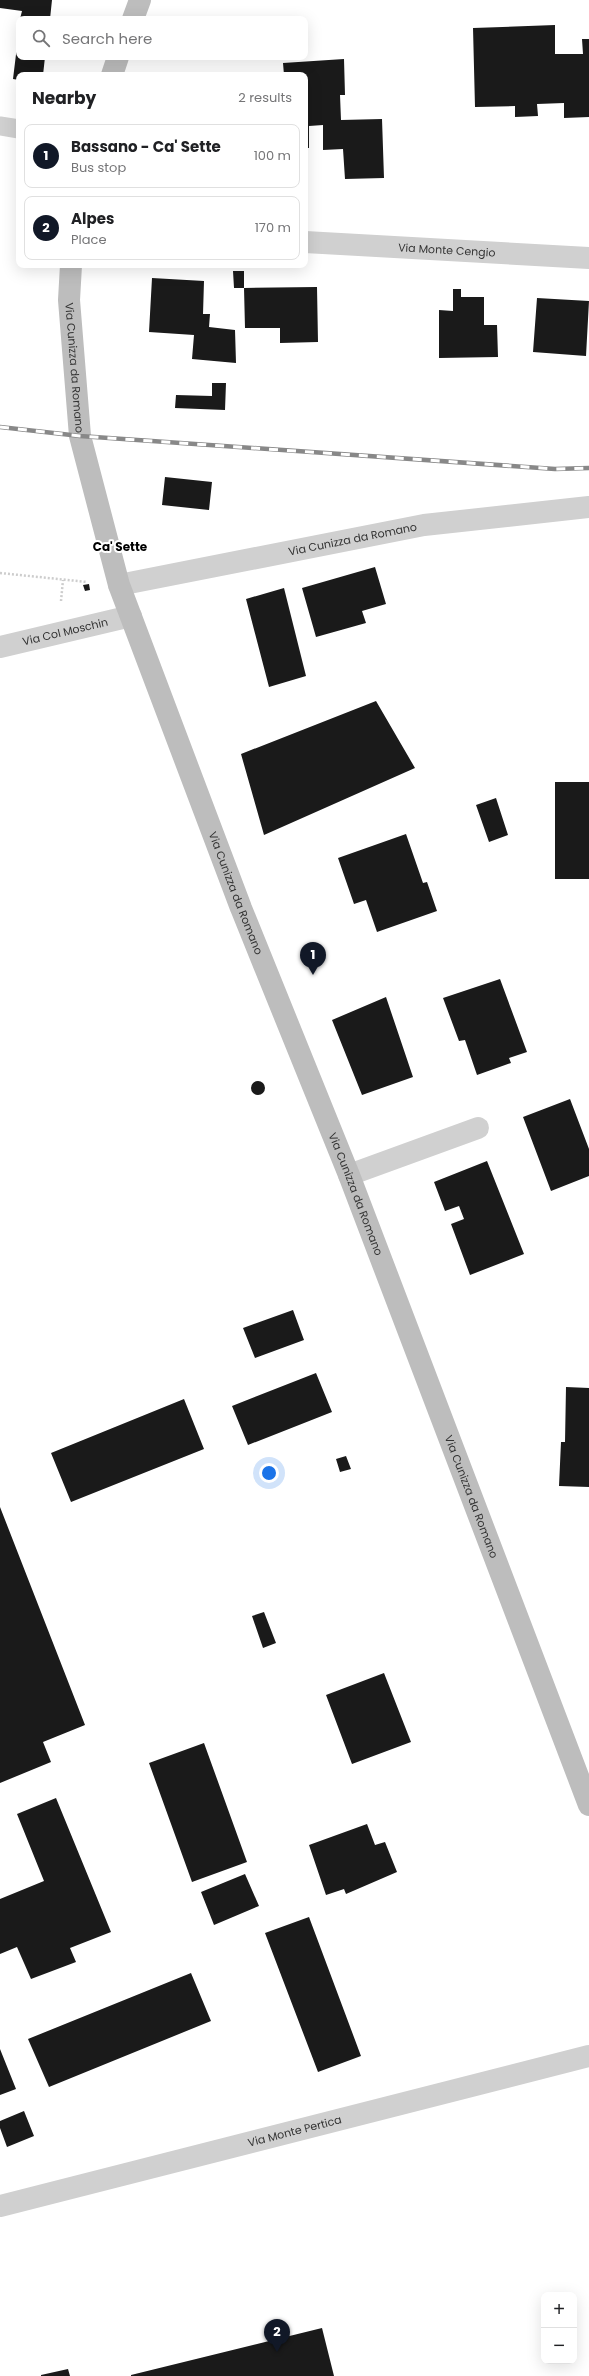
<!DOCTYPE html>
<html lang="en">
<head>
<meta charset="utf-8">
<style>
  :root { --surface:#fff; --page:#f6f6f6; --text:#202124; --muted:#757577; --line:#e0e0e0; --accent:#111827 }
  body { margin:0; font-family:Poppins,sans-serif; background:var(--page); color:var(--text) }
  .controls { position:absolute; right:12px; bottom:12px; display:grid; overflow:hidden; border-radius:8px; box-shadow:0 4px 16px #0002 }
  .controls button { width:36px; height:36px; display:grid; place-items:center; padding:0; border:0; border-bottom:1px solid var(--line); background:var(--surface); color:var(--text); font:20px sans-serif }
  .you { position:absolute; left:269px; top:1473px; width:14px; height:14px; margin:-10px; border:3px solid #fff; border-radius:50%; background:#1a73e8; box-shadow:0 0 0 6px #1a73e833 }
  .badge { display:grid; place-items:center; width:26px; height:26px; border-radius:50%; background:var(--accent); color:#fff; font-size:13px; font-weight:700 }
  .pin { position:absolute; translate:-50% -33px; filter:drop-shadow(0 1px 2px #0008) }
  .pin::after { content:''; position:absolute; top:21px; width:14px; height:12px; background:inherit; clip-path:polygon(0 0,100% 0,50% 100%) }
  .list { margin:0; padding:0; list-style:none }
  h2 { display:flex; justify-content:space-between; align-items:center; height:52px; margin:0; padding:0 16px; font-size:17px }
  h2 small { font-size:13px; font-weight:400; color:var(--muted) }
  .list li { display:grid; grid-template-columns:26px 1fr auto; gap:12px; align-items:center; box-sizing:border-box; height:64px; margin:0 8px 8px; padding:0 8px; border:1px solid var(--line); border-radius:8px }
  .list b { display:block; font-size:15px; white-space:nowrap }
  .list p { margin:0; font-size:13px; white-space:nowrap; color:var(--muted) }
  .list em { font-size:13px; font-style:normal; color:var(--muted) }
  .icon { flex:none; width:22px; height:22px; fill:none; stroke:currentColor; stroke-width:2; stroke-linecap:round; stroke-linejoin:round }
  .map { position:relative; flex:none; width:589px; height:2376px; overflow:hidden }
  .search { position:absolute; background:var(--surface); box-shadow:0 4px 16px #0002; left:16px; top:16px; width:292px; height:44px; display:flex; align-items:center; gap:10px; box-sizing:border-box; padding:0 14px; border-radius:8px; color:var(--muted); font-size:15px }
  .panel { position:absolute; background:var(--surface); box-shadow:0 4px 16px #0002; left:16px; top:72px; width:292px; height:196px; border-radius:8px }
  .map>svg:first-child { display:block }
  .building { fill:#1a1a1a }
  .lines { fill:none; stroke-linecap:round; stroke-linejoin:round }
  .path { stroke:#cdcdcd; stroke-width:2.5; stroke-dasharray:2 2; stroke-linecap:butt }
  .service { stroke:#d0d0d0; stroke-width:19 }
  .minor { stroke:#d0d0d0; stroke-width:22 }
  .tertiary { stroke:#d0d0d0; stroke-width:22 }
  .secondary { stroke:#bdbdbd; stroke-width:22 }
  .rail-casing { stroke:#888; stroke-width:4.5 }
  .rail { stroke:#fff; stroke-width:3; stroke-dasharray:9; stroke-linecap:butt }
  .labels { text-anchor:middle; stroke-width:4; stroke-linejoin:round; paint-order:stroke }
  .street-label { font-size:11px; fill:#333; stroke:#fff }
  .neighbourhood-label { font-size:12px; font-weight:bold; fill:#000; stroke:#fff }
</style>
</head>
<body>
<div class="map">
<svg width="589" height="2376" viewBox="0 0 589 2376">
  <rect width="100%" height="100%" fill="#fff"/>
  <path class="building" d="M0 0H52L50 19H20L22 11 0 8Z
    M555 25V54H583L582 39H589V117L564 118V103L537 104 538 116 515 117V106L475 107 473 28Z
    M18 38 19 57H45L43 75H19V80L13 79Z
    M344 59 345 95H340L341 120 382 119 384 178 345 179 343 149 323 150V125L309 126V148H305V75H284L283 63Z
    M233 271H244V288H234Z
    M152 278 204 281 203 314H210L209 327 235 330 236 363 192 359 194 335 149 332Z
    M317 287 318 342 280 343V328H245L244 288Z
    M453 289H461V297H484V325H497L498 357 439 358V310L453 311Z
    M537 298 589 301 586 356 533 352Z
    M212 383H226L225 410 175 408 176 395 212 396Z
    M165 477 212 482 209 510 162 505Z
    M375 567 386 604 362 611 366 623 316 637 302 588Z
    M89 584 90 590 85 591 83 585Z
    M284 588 306 676 269 687 246 599Z
    M376 701 415 768 264 835 241 754Z
    M555 782H589V879H555Z
    M496 798 508 835 489 842 476 805Z
    M406 834 423 883 427 882 437 911 377 932 366 900 354 904 338 858Z
    M500 979 527 1052 509 1058 511 1063 477 1075 465 1040 459 1041 443 998Z
    M386 997 413 1077 362 1095 332 1020Z
    M251 1088a7 7 0 1 1 14 0a7 7 0 1 1-14 0Z
    M570 1099 589 1149V1176L551 1191 523 1117Z
    M487 1161 524 1254 470 1275 451 1224 464 1219 459 1206 445 1211 434 1182Z
    M293 1310 304 1340 255 1358 243 1328Z
    M316 1373 332 1412 248 1445 232 1406Z
    M566 1387 589 1388V1487L559 1486 561 1442H565Z
    M184 1399 204 1449 71 1502 51 1453Z
    M346 1456 351 1469 340 1472 336 1459Z
    M0 1507 85 1725 43 1742 51 1762 0 1783Z
    M264 1612 276 1643 263 1648 252 1616Z
    M384 1673 411 1742 352 1764 326 1695Z
    M204 1743 247 1862 192 1882 149 1763Z
    M56 1798 111 1932 70 1948 76 1962 31 1979 17 1947 0 1954V1899L44 1881 17 1814Z
    M367 1824 375 1845 385 1842 397 1872 346 1894 344 1889 326 1895 309 1845Z
    M245 1874 259 1906 214 1925 201 1892Z
    M309 1917 361 2056 318 2072 265 1933Z
    M191 1973 211 2021 49 2087 28 2039Z
    M0 2049 16 2089 0 2095Z
    M24 2111 34 2136 7 2147 0 2128V2121Z
    M322 2328 334 2376H131V2375Z
    M68 2369 70 2376H41V2375Z"/>
  <g class="lines">
    <path class="path" d="M0 573 87 582
      M61 601 63 580"/>
    <path class="service" d="M0 126 19 129"/>
    <g class="minor">
      <path id="s1" d="M305 242 589 258"/>
      <path id="s2" d="M119 585 424 525 589 507"/>
      <path d="M349 1175 478 1128"/>
      <path id="s3" d="M0 2206 589 2056"/>
    </g>
    <path class="tertiary" id="s4" d="M0 647 131 616"/>
    <g class="secondary">
      <path d="M133 19 140 0"/>
      <path d="M112 75 118 57"/>
      <path id="s5" d="M71 265 69 300 80 436 119 585 241 908 349 1175 589 1805"/>
    </g>
    <defs>
      <path id="rail" d="M0 427 80 436 555 469 589 468"/>
    </defs>
    <use href="#rail" class="rail-casing"/>
    <use href="#rail" class="rail"/>
  </g>
  <g class="labels">
    <g class="street-label">
      <text dy="4" stroke="none"><textPath href="#s1" startOffset="142">Via Monte Cengio</textPath></text>
      <text dy="4" stroke="none"><textPath href="#s5" startOffset="103">Via Cunizza da Romano</textPath></text>
      <text dy="4" stroke="none"><textPath href="#s2" startOffset="238">Via Cunizza da Romano</textPath></text>
      <text dy="4" stroke="none"><textPath href="#s4" startOffset="67">Via Col Moschin</textPath></text>
      <text dy="4" stroke="none"><textPath href="#s5" startOffset="655">Via Cunizza da Romano</textPath></text>
      <text dy="4" stroke="none"><textPath href="#s5" startOffset="979">Via Cunizza da Romano</textPath></text>
      <text dy="4" stroke="none"><textPath href="#s5" startOffset="1303">Via Cunizza da Romano</textPath></text>
      <text dy="4" stroke="none"><textPath href="#s3" startOffset="304">Via Monte Pertica</textPath></text>
    </g>
    <g class="neighbourhood-label">
      <text x="120" y="551">Ca' Sette</text>
    </g>
  </g>
</svg>
<div class="controls">
<button>+</button>
<button>−</button>
</div>
<div class="you"></div>
<div class="pin badge" style="left:313px;top:975px">1</div>
<div class="pin badge" style="left:277px;top:2352px">2</div>
<div class="search"><svg class="icon" aria-label="search" viewBox="0 0 24 24"><circle cx="10" cy="10" r="6"/><path d="M15 15l6 6"/></svg>Search here</div>
<section class="panel">
<h2>Nearby<small>2 results</small></h2>
<ul class="list">
<li><span class="badge">1</span><div><b>Bassano - Ca' Sette</b><p>Bus stop</p></div><em>100 m</em></li>
<li><span class="badge">2</span><div><b>Alpes</b><p>Place</p></div><em>170 m</em></li>
</ul>
</section>
</div>
</body>
</html>
